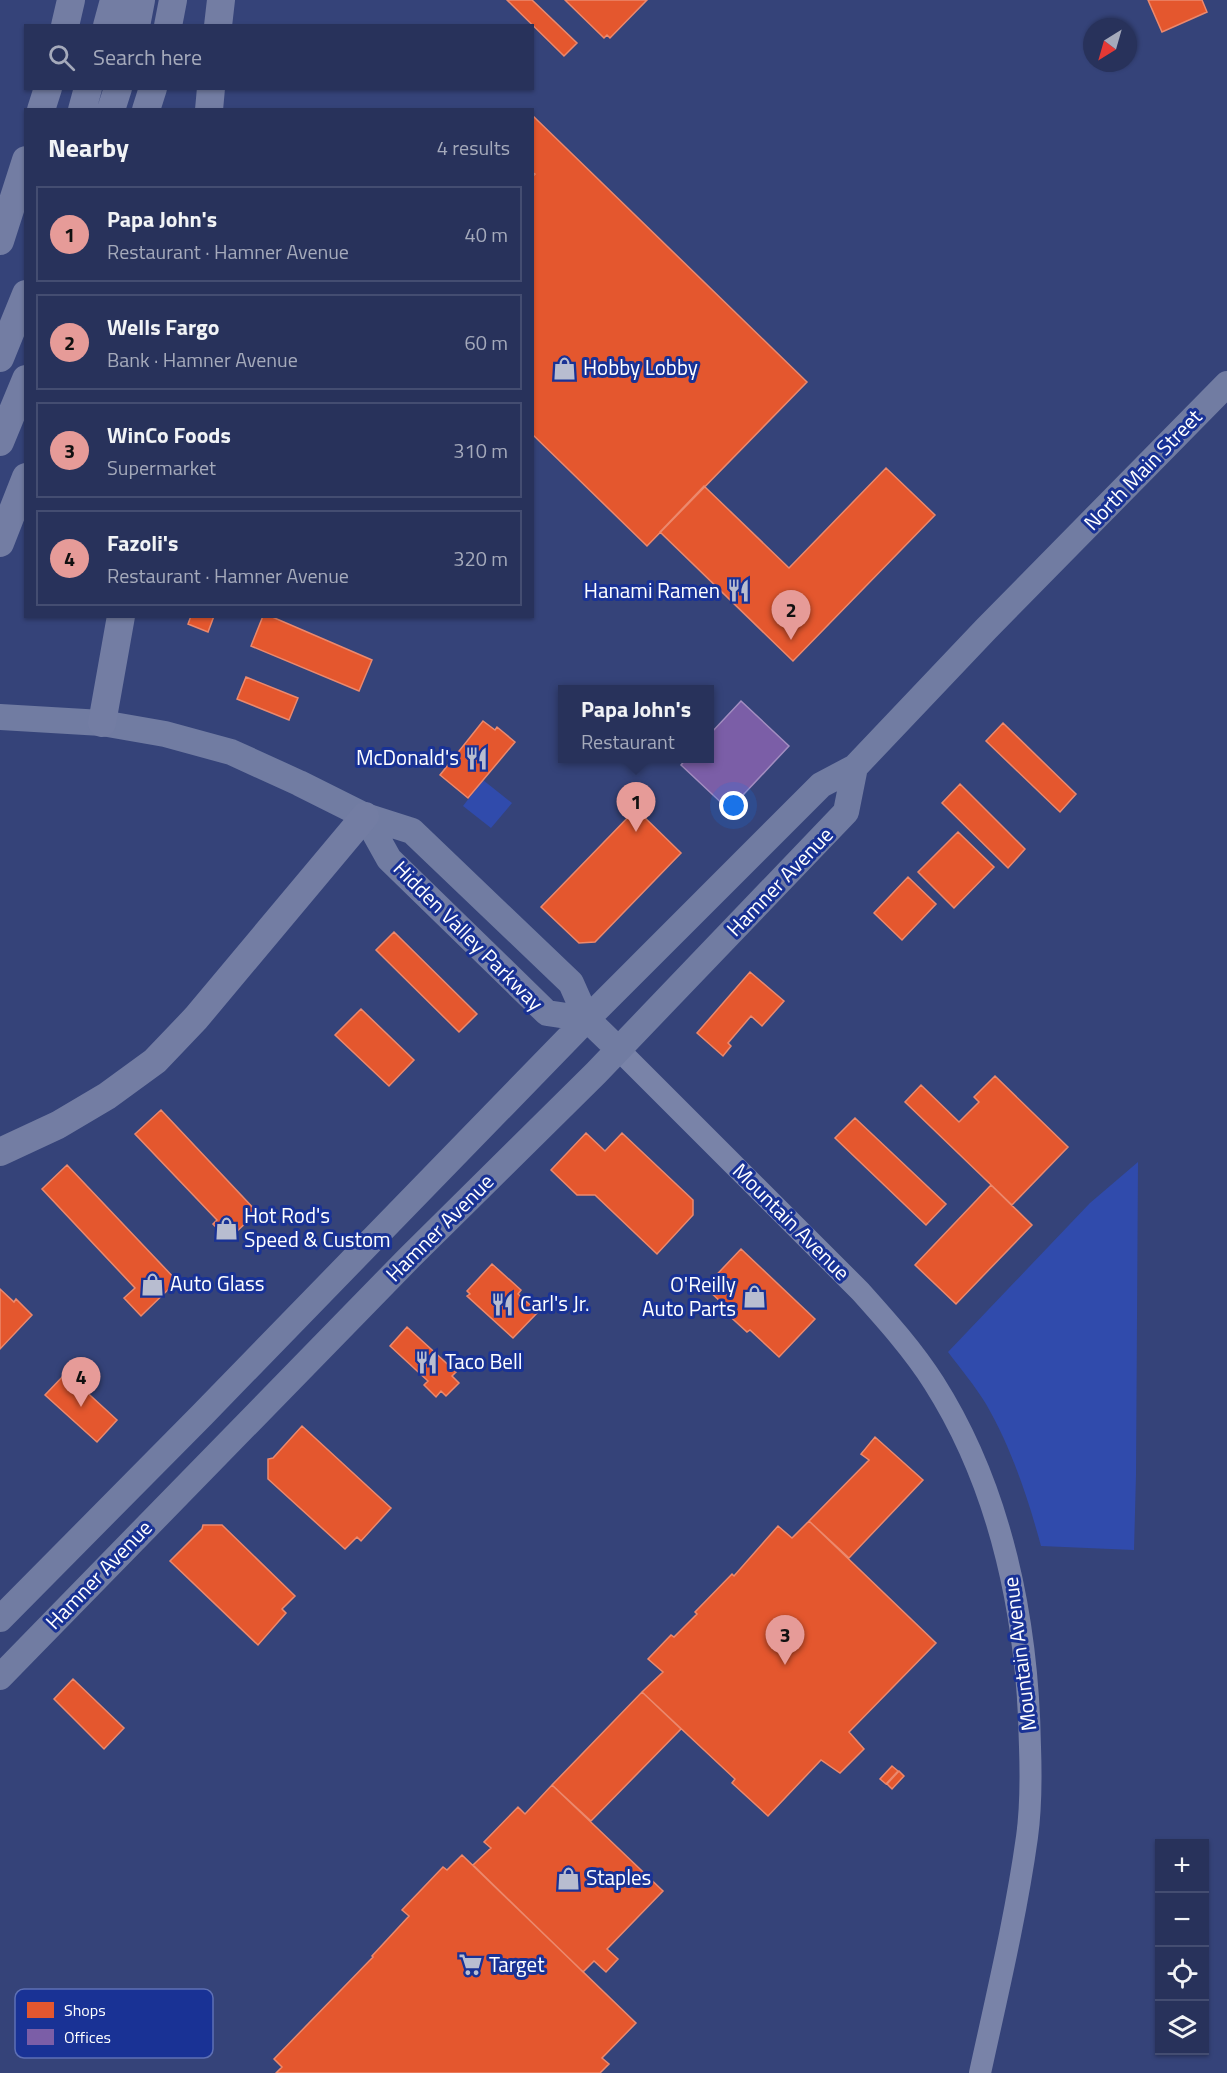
<!DOCTYPE html>
<html lang="en">
<head>
<meta charset="utf-8">
<style>
  :root { --surface:#28325b; --page:#303a61; --text:#f1f3f6; --muted:#a5aabb; --line:#444d71; --accent:#e69b98 }
  body { margin:0; font-family:"Titillium Web",sans-serif; background:var(--page); color:var(--text) }
  .controls { position:absolute; right:18px; bottom:18px; display:grid; overflow:hidden; border-radius:0px; box-shadow:0 2px 4px #0004 }
  .controls button { width:54px; height:54px; display:grid; place-items:center; padding:0; border:0; border-bottom:2px solid var(--line); background:var(--surface); color:var(--text); font:30px sans-serif }
  .compass { position:absolute; left:1083px; top:18px; width:54px; height:54px; border-radius:50%; background:var(--surface); box-shadow:0 2px 4px #0004; rotate:217deg }
  .you { position:absolute; left:734px; top:806px; width:21px; height:21px; margin:-15px; border:4px solid #fff; border-radius:50%; background:#1a73e8; box-shadow:0 0 0 9px #1a73e833 }
  .badge { display:grid; place-items:center; width:39px; height:39px; border-radius:50%; background:var(--accent); color:#111; font-size:20px; font-weight:700 }
  .pin { position:absolute; translate:-50% -50px; filter:drop-shadow(0 2px 3px #0008) }
  .pin::after { content:''; position:absolute; top:32px; width:21px; height:18px; background:inherit; clip-path:polygon(0 0,100% 0,50% 100%) }
  .popup { position:absolute; left:558px; top:685px; width:156px; height:78px; box-sizing:border-box; display:grid; place-content:center; border-radius:0px; background:var(--surface); filter:drop-shadow(0 2px 4px #0005); font-size:20px; white-space:nowrap; color:var(--muted) }
  .popup b { font-size:22px; color:var(--text) }
  .popup::after { content:''; position:absolute; left:50%; top:100%; margin-left:-12px; border:12px solid transparent; border-top-color:var(--surface) }
  .list { margin:0; padding:0; list-style:none }
  h2 { display:flex; justify-content:space-between; align-items:center; height:78px; margin:0; padding:0 24px; font-size:26px }
  h2 small { font-size:20px; font-weight:400; color:var(--muted) }
  .list li { display:grid; grid-template-columns:39px 1fr auto; gap:18px; align-items:center; box-sizing:border-box; height:96px; margin:0 12px 12px; padding:0 12px; border:2px solid var(--line); border-radius:0px }
  .list b { display:block; font-size:22px; white-space:nowrap }
  .list p { margin:0; font-size:20px; white-space:nowrap; color:var(--muted) }
  .list em { font-size:20px; font-style:normal; color:var(--muted) }
  .icon { flex:none; width:33px; height:33px; fill:none; stroke:currentColor; stroke-width:2; stroke-linecap:round; stroke-linejoin:round }
  .map { position:relative; flex:none; width:1227px; height:2073px; overflow:hidden }
  .search { position:absolute; background:var(--surface); box-shadow:0 2px 4px #0004; left:24px; top:24px; width:510px; height:66px; display:flex; align-items:center; gap:15px; box-sizing:border-box; padding:0 21px; border-radius:0px; color:var(--muted); font-size:22px }
  .panel { position:absolute; background:var(--surface); box-shadow:0 2px 4px #0004; left:24px; top:108px; width:510px; height:510px; border-radius:0px }
  .map>svg:first-child { display:block }
  .green { fill:#304bac }
  .shops { fill:#e4572e; stroke:#ec896d; stroke-width:1.5 }
  .offices { fill:#7b5ea7; stroke:#a38ec1; stroke-width:1.5 }
  .lines { fill:none; stroke-linecap:round; stroke-linejoin:round }
  .secondary { stroke:#7983a8; stroke-width:22 }
  .primary { stroke:#717ca2; stroke-width:26 }
  .motorway { stroke:#737da3; stroke-width:28 }
  .labels { text-anchor:middle; stroke-width:6; stroke-linejoin:round; paint-order:stroke }
  .poi-label { font-size:21px; fill:#fff; stroke:#193295; text-anchor:start }
  .street-label { font-size:21px; fill:#fff; stroke:#193295 }
  .key { fill:#193295; stroke:#5e70b5; stroke-width:1.5 }
  .key-label { font-size:16px; fill:#fff }
</style>
</head>
<body>
<div class="map">
<svg width="1227" height="2073" viewBox="0 0 1227 2073">
  <rect width="100%" height="100%" fill="#354379"/>
  <path class="green" d="M483 780 512 803 491 828 463 806Z
    M1138 1162 1136 1475 1134 1550 1041 1546C1028 1498 1011 1447 986 1404 975 1386 961 1369 948 1352L1090 1203Z"/>
  <path class="shops" d="M507 0H532L577 43 564 56Z
    M565 0H647L610 38 607 35 604 38Z
    M1148 0H1202L1207 12 1162 32Z
    M532 115 807 382 647 546 532 434V177L535 174 532 172Z
    M886 468 935 515 793 661 660 532 704 486 789 568Z
    M191 616H214L208 632 188 624Z
    M263 616H270L372 660 359 691 251 646Z
    M246 677 298 698 289 720 237 699Z
    M483 721 495 730 497 727 515 742 468 798 440 775Z
    M1003 723 1076 794 1060 812 986 741Z
    M960 784 1025 849 1008 868 942 803Z
    M636 809 681 853 595 942 579 943 541 907Z
    M958 832 994 867 954 908 918 872Z
    M908 877 936 904 902 940 874 913Z
    M394 932 477 1014 459 1032 376 950Z
    M750 972 784 1001 762 1026 751 1016 728 1043 731 1046 723 1056 697 1033Z
    M361 1009 414 1060 389 1086 335 1035Z
    M995 1076 1068 1147 1012 1205 905 1102 921 1085 959 1122 979 1102 974 1097Z
    M161 1110 257 1212 228 1240 213 1224 217 1220 135 1134Z
    M855 1118 946 1204 926 1225 835 1138Z
    M586 1133 605 1151 622 1133 693 1200V1215L657 1254 595 1195H577L551 1170Z
    M67 1165 177 1281 141 1316 124 1298 135 1288 42 1189Z
    M991 1185 1032 1225 956 1304 915 1265Z
    M741 1249 815 1319 779 1357 750 1330 747 1332 723 1310 726 1307 705 1287Z
    M492 1264 521 1290 518 1294 538 1312 513 1338 467 1296 470 1294 467 1291Z
    M0 1289 14 1302 16 1299 32 1315 0 1349Z
    M407 1327 456 1372 452 1376 459 1383 446 1396 441 1391 436 1397 424 1385 428 1381 390 1346Z
    M66 1373 117 1420 97 1442 45 1395Z
    M302 1426 391 1508 361 1541 357 1537 345 1549 268 1479V1459L273 1458Z
    M875 1437 923 1480 849 1558 809 1521 869 1460 861 1454Z
    M809 1521 936 1643 849 1732 864 1749 840 1773 821 1760 768 1816 732 1783 735 1779 642 1692 663 1672 648 1659 671 1635 674 1637 697 1614 695 1612 732 1574 734 1576 778 1526 792 1538Z
    M203 1525H222L295 1596 282 1609 286 1613 258 1645 170 1561 202 1529Z
    M73 1679 124 1728 104 1749 54 1699Z
    M642 1692 681 1729 591 1821 552 1785Z
    M892 1766 898 1771 886 1784 880 1779Z
    M899 1771 904 1776 892 1789 887 1784Z
    M552 1785 663 1891 607 1949 618 1959 606 1972 594 1961 583 1972 473 1865 491 1848 484 1842 518 1807 525 1814Z
    M462 1855 636 2023 602 2058 609 2064 600 2073H276L282 2067 274 2059 373 1957 372 1956 409 1916 402 1910 443 1867 447 1870Z"/>
  <path class="offices" d="M741 701 789 746 729 810 681 765 687 758H710V734Z"/>
  <g class="lines">
    <path class="secondary" d="M618 1049 860 1291C886 1320 913 1350 934 1383 1002 1490 1028 1622 1030 1747 1031 1776 1031 1808 1027 1837 1016 1916 997 1995 980 2073"/>
    <path class="primary" d="M0 717 102 723 165 734 231 752 299 783 365 816 412 831 571 983 587 1019
      M365 816 389 859 547 1013 587 1019 618 1049
      M0 1619 202 1415 587 1019 821 785 855 767 986 629 1227 384
      M0 1677 409 1258 596 1073 846 812 855 767"/>
    <path class="motorway" d="M65 26 71 0
      M107 26 114 0
      M136 26 141 0
      M168 26 173 0
      M218 26 221 0
      M41 110 48 88
      M82 110 88 88
      M111 110 118 88
      M146 110 153 88
      M209 110 211 88
      M0 241 26 160
      M0 358 26 294
      M0 442 26 379
      M0 543 26 477
      M102 723 121 616
      M0 1152 58 1125 107 1096 155 1061 196 1018 365 816"/>
  </g>
  <defs>
    <symbol id="shop-bare" viewBox="-9 -9 18 18"><path d="M-5-2.5h2.3a2.7 3.5 0 0 1 5.4 0H5L5.5 6h-11ZM-1.5-2.5h3a1.5 2.3 0 0 0-3 0Z" fill="#b8bdd0" stroke="#193295" stroke-width="2.5" paint-order="stroke"/></symbol>
    <symbol id="restaurant-bare" viewBox="-9 -9 18 18"><path d="M-5-6h1v4h1v-4h1v4h1v-4h1v5L-1.5 .5V6h-2V.5L-5-1ZM5-6V6H3V1.5H1.5Q1.5-4 5-6Z" fill="#b8bdd0" stroke="#193295" stroke-width="2.5" paint-order="stroke"/></symbol>
    <symbol id="supermarket-bare" viewBox="-9 -9 18 18"><path d="M-6-5.5h2.5l.6 2H6L4.5 2H-2.5L-4.4-4H-6ZM-1.5 3.2a1.3 1.3 0 1 0 .1 0ZM3 3.2a1.3 1.3 0 1 0 .1 0Z" fill="#b8bdd0" stroke="#193295" stroke-width="2.5" paint-order="stroke"/></symbol>
  </defs>
  <g fill-rule="evenodd">
    <use href="#shop-bare" x="548" y="352" width="33" height="33"/>
    <use href="#restaurant-bare" x="722" y="574" width="33" height="33"/>
    <use href="#restaurant-bare" x="460" y="742" width="33" height="33"/>
    <use href="#shop-bare" x="210" y="1212" width="33" height="33"/>
    <use href="#shop-bare" x="136" y="1268" width="33" height="33"/>
    <use href="#shop-bare" x="738" y="1280" width="33" height="33"/>
    <use href="#restaurant-bare" x="486" y="1288" width="33" height="33"/>
    <use href="#restaurant-bare" x="410" y="1346" width="33" height="33"/>
    <use href="#shop-bare" x="552" y="1862" width="33" height="33"/>
    <use href="#supermarket-bare" x="454" y="1948" width="33" height="33"/>
  </g>
  <g class="labels">
    <g class="poi-label">
      <text x="583" y="375">Hobby Lobby</text>
      <text x="720" y="598" text-anchor="end">Hanami Ramen</text>
      <text x="459" y="765" text-anchor="end">McDonald's</text>
      <text x="244" y="1223">Hot Rod's<tspan x="244" dy="24">Speed &amp; Custom</tspan></text>
      <text x="170" y="1291">Auto Glass</text>
      <text x="736" y="1292" text-anchor="end">O'Reilly<tspan x="736" dy="24">Auto Parts</tspan></text>
      <text x="520" y="1311">Carl's Jr.</text>
      <text x="445" y="1369">Taco Bell</text>
      <text x="586" y="1885">Staples</text>
      <text x="489" y="1972">Target</text>
    </g>
    <g class="street-label">
      <text transform="translate(1143 470) rotate(-46)" y="7">North Main Street</text>
      <text transform="translate(780 882) rotate(-46)" y="7">Hamner Avenue</text>
      <text transform="translate(468 936) rotate(45)" y="7">Hidden Valley Parkway</text>
      <text transform="translate(791 1222) rotate(45)" y="7">Mountain Avenue</text>
      <text transform="translate(440 1228) rotate(-45)" y="7">Hamner Avenue</text>
      <text transform="translate(99 1575) rotate(-46)" y="7">Hamner Avenue</text>
      <text transform="translate(1020 1654) rotate(-97)" y="7">Mountain Avenue</text>
    </g>
  </g>
  <rect x="15" y="1989" width="198" height="69" rx="9" class="key"/>
  <rect x="27" y="2002" width="27" height="16" fill="#e4572e"/>
  <rect x="27" y="2029" width="27" height="16" fill="#7b5ea7"/>
  <g class="key-label">
    <text x="64" y="2016">Shops</text>
    <text x="64" y="2043">Offices</text>
  </g>
</svg>
<div class="controls">
<button>+</button>
<button>−</button>
<button><svg class="icon" aria-label="locate" viewBox="0 0 24 24"><circle cx="12" cy="12" r="6"/><path d="M12 2v4M12 18v4M2 12h4M18 12h4"/></svg></button>
<button><svg class="icon" aria-label="layers" viewBox="0 0 24 24"><path d="M12 4l9 5-9 5-9-5zM3 14l9 5 9-5"/></svg></button>
</div>
<svg class="compass" viewBox="-18 -18 36 36"><path d="M0-13l5 13h-10z" fill="#e53935"/><path d="M0 13l5-13h-10z" fill="#a5aabb"/></svg>
<div class="you"></div>
<div class="pin badge" style="left:636px;top:832px">1</div>
<div class="popup"><b>Papa John's</b>Restaurant</div>
<div class="pin badge" style="left:791px;top:640px">2</div>
<div class="pin badge" style="left:785px;top:1665px">3</div>
<div class="pin badge" style="left:81px;top:1407px">4</div>
<div class="search"><svg class="icon" aria-label="search" viewBox="0 0 24 24"><circle cx="10" cy="10" r="6"/><path d="M15 15l6 6"/></svg>Search here</div>
<section class="panel">
<h2>Nearby<small>4 results</small></h2>
<ul class="list">
<li><span class="badge">1</span><div><b>Papa John's</b><p>Restaurant · Hamner Avenue</p></div><em>40 m</em></li>
<li><span class="badge">2</span><div><b>Wells Fargo</b><p>Bank · Hamner Avenue</p></div><em>60 m</em></li>
<li><span class="badge">3</span><div><b>WinCo Foods</b><p>Supermarket</p></div><em>310 m</em></li>
<li><span class="badge">4</span><div><b>Fazoli's</b><p>Restaurant · Hamner Avenue</p></div><em>320 m</em></li>
</ul>
</section>
</div>
</body>
</html>
